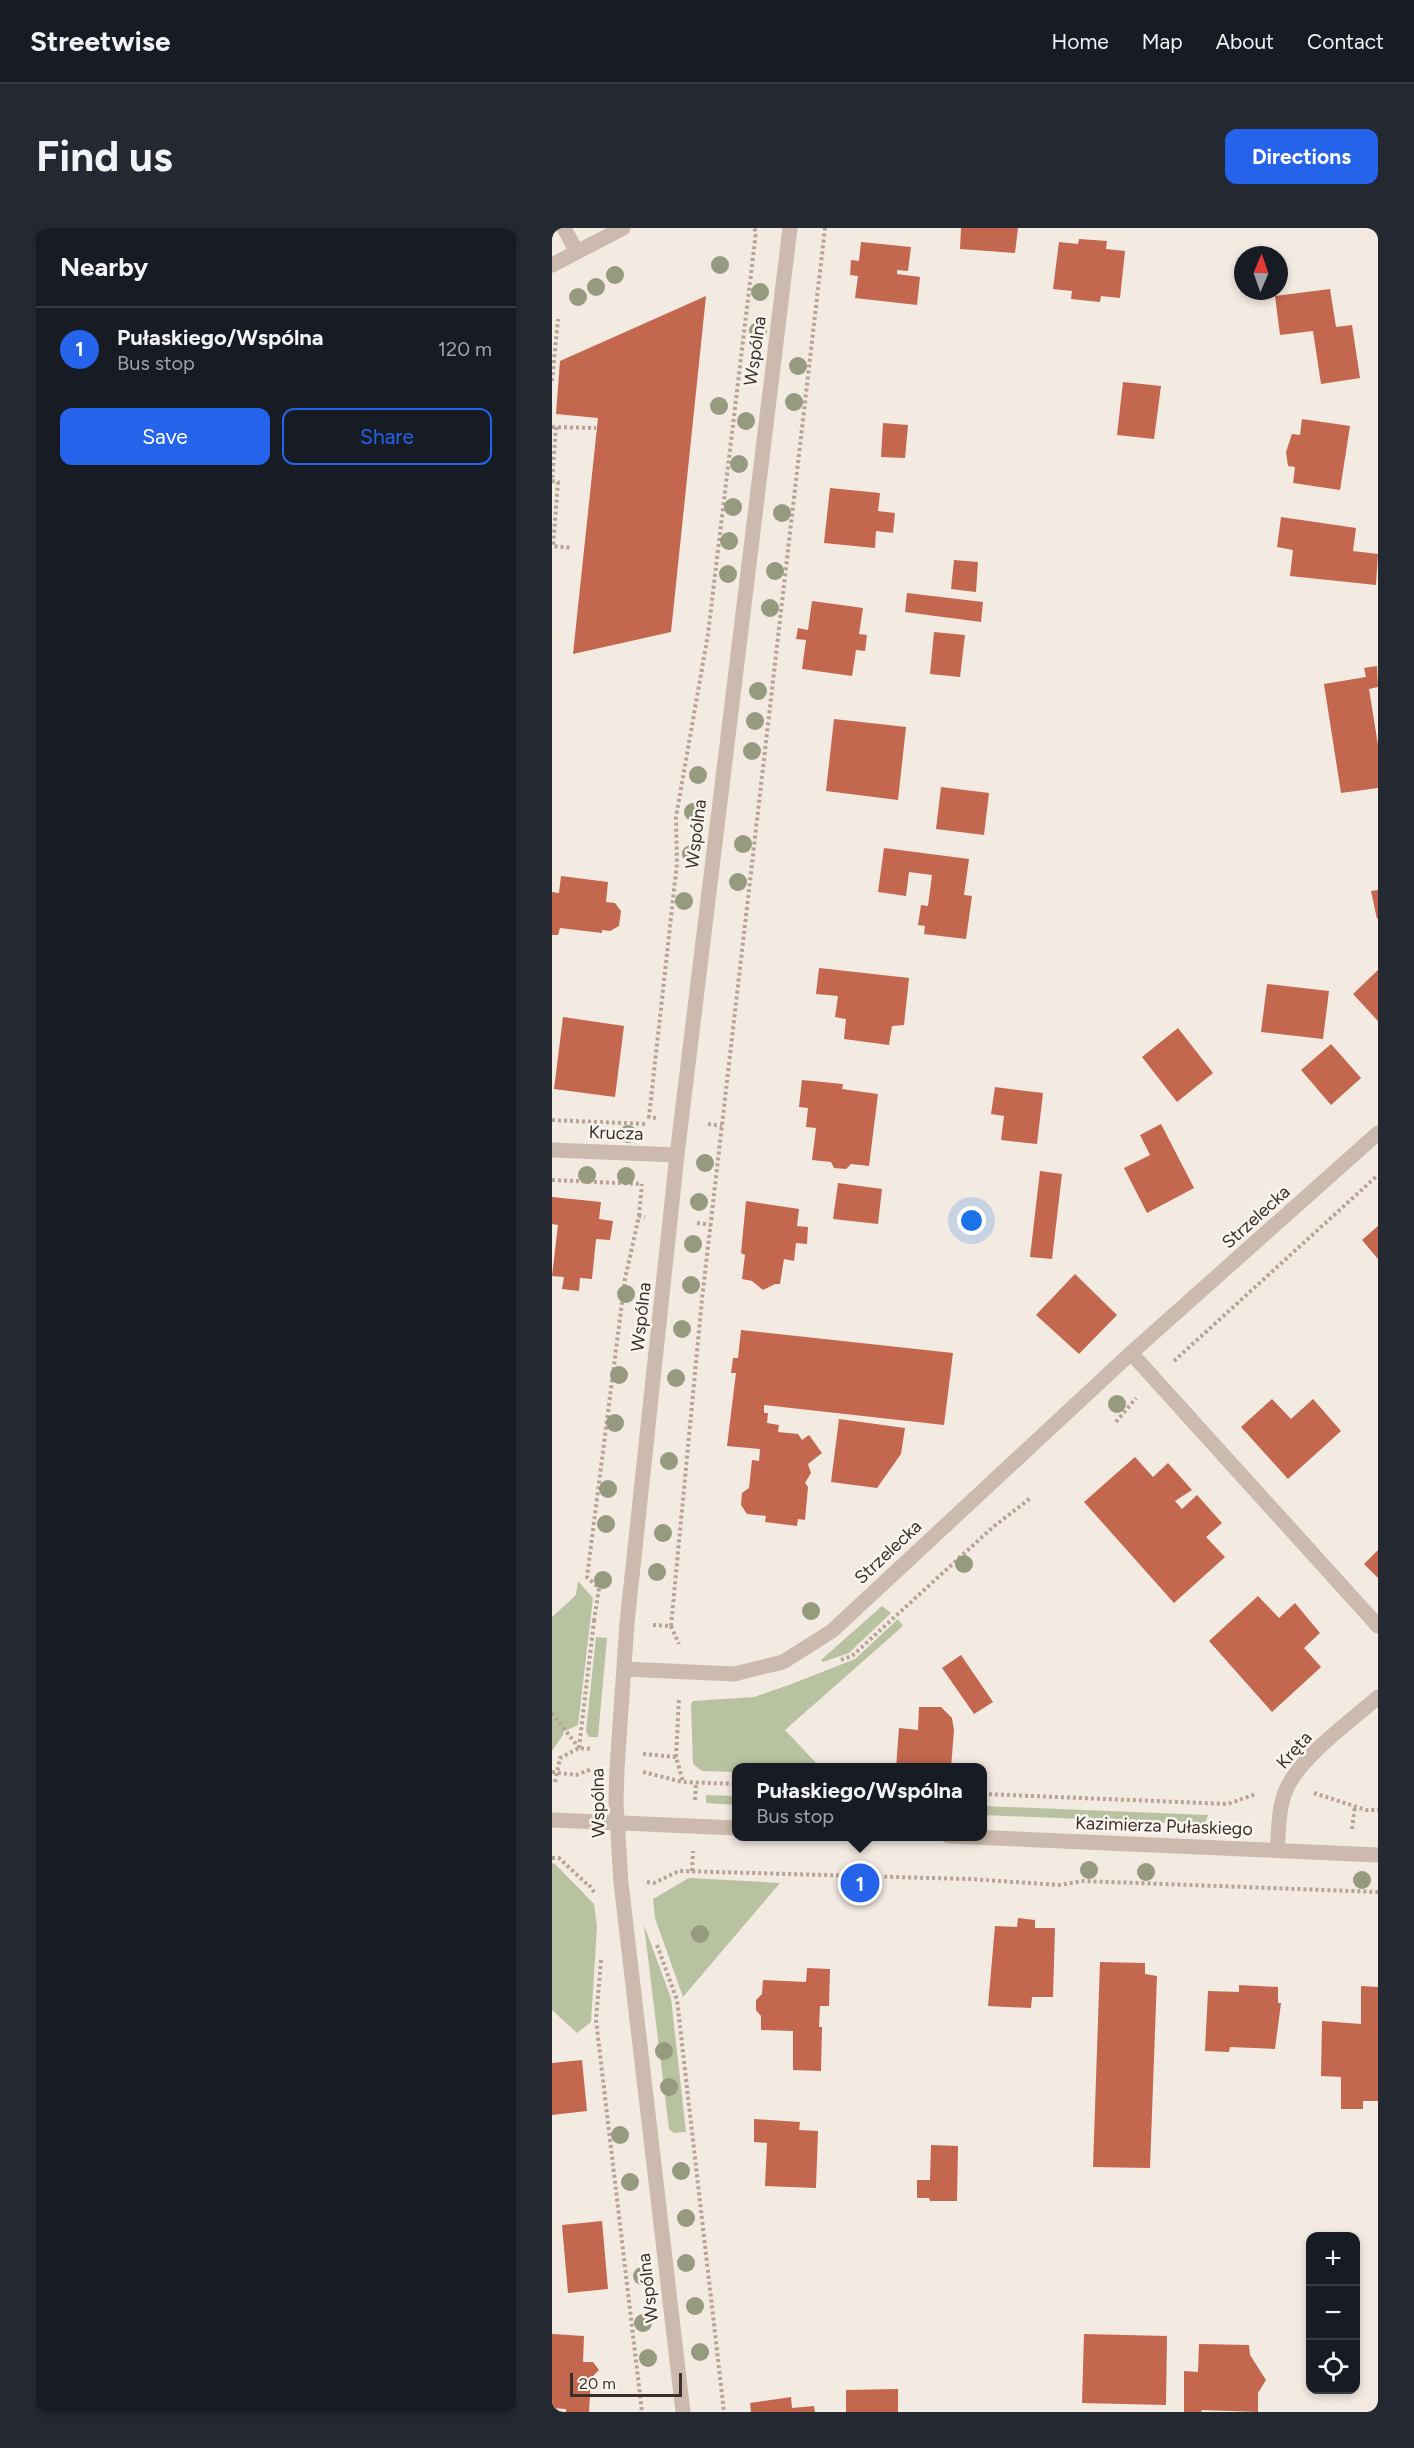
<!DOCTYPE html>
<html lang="en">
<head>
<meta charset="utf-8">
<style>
  :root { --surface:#171b24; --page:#242831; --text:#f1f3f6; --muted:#9ea1a6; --line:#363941; --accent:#2563eb }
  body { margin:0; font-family:Figtree,sans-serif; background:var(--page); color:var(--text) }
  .controls { position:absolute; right:18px; bottom:18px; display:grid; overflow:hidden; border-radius:12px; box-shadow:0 3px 9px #0003 }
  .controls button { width:54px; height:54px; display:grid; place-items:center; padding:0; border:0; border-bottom:2px solid var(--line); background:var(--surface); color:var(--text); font:30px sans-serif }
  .compass { position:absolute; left:682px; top:18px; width:54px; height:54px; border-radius:50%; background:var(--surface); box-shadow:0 3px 9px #0003; rotate:2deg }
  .scale { position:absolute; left:18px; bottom:15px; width:112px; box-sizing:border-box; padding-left:6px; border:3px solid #3a2f2b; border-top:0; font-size:16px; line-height:21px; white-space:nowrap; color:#3a2f2b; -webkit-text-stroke:4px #faf4ee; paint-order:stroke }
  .you { position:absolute; left:420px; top:993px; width:21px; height:21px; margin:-15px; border:4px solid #fff; border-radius:50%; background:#1a73e8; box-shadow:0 0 0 9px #1a73e833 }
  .badge { display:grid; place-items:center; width:39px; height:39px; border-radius:50%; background:var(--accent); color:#fff; font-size:20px; font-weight:700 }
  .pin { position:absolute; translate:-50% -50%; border:3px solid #fff; box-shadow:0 2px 6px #0006 }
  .popup { position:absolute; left:180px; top:1535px; width:255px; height:78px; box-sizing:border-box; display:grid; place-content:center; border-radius:12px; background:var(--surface); filter:drop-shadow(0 2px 4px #0005); font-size:20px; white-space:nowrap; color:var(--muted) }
  .popup b { font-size:22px; color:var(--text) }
  .popup::after { content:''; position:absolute; left:50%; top:100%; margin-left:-12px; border:12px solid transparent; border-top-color:var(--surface) }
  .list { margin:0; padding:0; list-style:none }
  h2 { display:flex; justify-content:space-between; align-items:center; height:78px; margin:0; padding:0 24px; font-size:26px }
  h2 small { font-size:20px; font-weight:400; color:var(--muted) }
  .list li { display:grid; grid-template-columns:39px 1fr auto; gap:18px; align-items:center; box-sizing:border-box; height:84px; padding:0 24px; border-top:2px solid var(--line) }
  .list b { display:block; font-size:22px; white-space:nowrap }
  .list p { margin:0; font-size:20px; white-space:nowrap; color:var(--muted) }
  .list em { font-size:20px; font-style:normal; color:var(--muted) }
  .actions { display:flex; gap:12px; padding:18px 24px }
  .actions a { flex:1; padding:14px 0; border:2px solid var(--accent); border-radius:12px; text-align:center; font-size:21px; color:var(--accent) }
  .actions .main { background:var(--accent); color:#fff }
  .icon { flex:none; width:33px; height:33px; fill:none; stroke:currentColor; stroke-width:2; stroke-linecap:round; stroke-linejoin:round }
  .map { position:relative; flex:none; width:826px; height:2184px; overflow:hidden; border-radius:12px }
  header { display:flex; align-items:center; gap:36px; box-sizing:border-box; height:84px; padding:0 30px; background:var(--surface); border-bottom:2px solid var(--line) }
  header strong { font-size:28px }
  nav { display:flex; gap:33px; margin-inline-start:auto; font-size:21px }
  .intro { display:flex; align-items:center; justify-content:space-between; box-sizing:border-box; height:144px; padding:0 36px }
  h1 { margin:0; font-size:42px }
  .button { padding:15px 27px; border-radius:12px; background:var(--accent); color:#fff; font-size:21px; font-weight:700 }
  main { display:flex; gap:36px; padding:0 36px }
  aside { flex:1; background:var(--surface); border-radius:12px; box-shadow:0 3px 9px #0003 }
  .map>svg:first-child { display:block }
  .green { fill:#b8c2a1 }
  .building { fill:#c3674f }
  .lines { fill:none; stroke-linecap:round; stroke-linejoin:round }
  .path { stroke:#b7a497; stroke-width:4; stroke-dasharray:3 3; stroke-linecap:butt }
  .minor { stroke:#cbbaad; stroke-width:15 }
  .tree { fill:#969a7f }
  .labels { text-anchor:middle; stroke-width:5; stroke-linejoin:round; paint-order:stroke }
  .street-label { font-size:18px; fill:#3a2f2b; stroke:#faf4ee }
</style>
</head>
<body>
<header>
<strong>Streetwise</strong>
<nav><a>Home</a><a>Map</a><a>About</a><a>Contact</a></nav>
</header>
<div class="intro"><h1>Find us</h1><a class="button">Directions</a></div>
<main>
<aside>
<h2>Nearby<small></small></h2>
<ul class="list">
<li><span class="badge">1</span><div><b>Pułaskiego/Wspólna</b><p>Bus stop</p></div><em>120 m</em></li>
</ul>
<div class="actions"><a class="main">Save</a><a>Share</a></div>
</aside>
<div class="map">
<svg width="826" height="2184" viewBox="0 0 826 2184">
  <rect width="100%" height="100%" fill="#f3eae1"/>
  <path class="green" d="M26 1353 41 1370 26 1497 11 1504V1507L0 1523V1389L24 1367Z
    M330 1378 339 1385 297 1425 271 1434 269 1432Z
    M346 1391 351 1398 233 1502 268 1539 185 1540V1544L150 1543 141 1536 139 1476 141 1473 202 1469 237 1457 303 1431Z
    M44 1409 55 1410 46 1509H37L34 1503Z
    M154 1567 185 1568V1577L154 1575Z
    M431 1578 656 1587 653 1596H650L431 1587Z
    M0 1635 3 1636 42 1676 45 1699 39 1794 25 1805 0 1782Z
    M137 1650 228 1655 131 1769 103 1690 101 1671Z
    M92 1697 119 1770 134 1904 122 1905 117 1901Z"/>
  <path class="building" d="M409 0H466L463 25 408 21Z
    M527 11 555 13 554 21 573 23 568 70 549 68 548 74 519 71 520 63 501 61 507 14 526 16Z
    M309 14 359 19 356 43 345 42V46L368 49 365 77 303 70 306 48 298 47 299 32 307 33Z
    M778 61 784 99 800 97 808 150 769 156 761 103 728 107 723 68Z
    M154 68 119 404 21 426 46 190 4 186 8 133Z
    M571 154 609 158 602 211 565 207Z
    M750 191 798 198 788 262 741 255 743 239 736 238 734 224 740 206 748 207Z
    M331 195 356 197 353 230 329 229Z
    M278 260 328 265 326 283 343 285 341 305 324 303 323 320 272 315Z
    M729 289 804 300 801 323 826 326 824 357 738 348 741 322 725 319Z
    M402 332 426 334 424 364 399 361Z
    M355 365 431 374 429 394 353 384Z
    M260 373 311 380 307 406 315 407 313 423 304 422 300 448 250 441 254 412 244 411 246 400 256 402Z
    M382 404 413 407 408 449 378 446Z
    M825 438 826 459 817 461 826 517V560L789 565 772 456 814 449 812 440Z
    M282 491 354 499 346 572 274 563Z
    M389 559 437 565 432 607 384 601Z
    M332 620 417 631 412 667 420 668 414 711 372 706 373 698 366 697 369 677 376 678 380 647 357 644 354 668 326 664Z
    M9 648 56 654 54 674 63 675 69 683 67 698 58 703 50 702V705L8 700 6 707H0V664L7 665Z
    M826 662V690L825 691 819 663Z
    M267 740 357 750 352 797 340 798 337 817 292 811 294 791 283 789 286 768 264 766Z
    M826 742V793L801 766Z
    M715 756 777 763 771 811 709 804Z
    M11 789 72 798 63 869 2 861Z
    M626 800 661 845 625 874 590 829Z
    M779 816 809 850 779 877 749 842Z
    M250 852 291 856 290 861 326 866 317 938 299 936 294 941 282 940 279 934 260 932 264 900 254 899 256 880 247 879Z
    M443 859 491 865 485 916 449 912 452 888 439 886Z
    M609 896 642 960 595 985 572 940 598 927 588 907Z
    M488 943 510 946 500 1031 478 1029Z
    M286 955 330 961 326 996 281 991Z
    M0 969 49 974 47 991 61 993 58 1012 44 1011 40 1051 28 1050 27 1063 10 1061 12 1049 0 1048 6 997 0 996Z
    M194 973 247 981 245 998 256 999 255 1016 244 1015 242 1033 232 1031 228 1056H223L211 1062 200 1053 190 1051 193 1027 189 1025Z
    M826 998V1031L810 1012Z
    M523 1046 565 1087 527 1126 484 1087Z
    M189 1102 401 1125 392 1197 212 1177V1185H216L215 1195 227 1197 226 1204 246 1206 250 1212 257 1207 270 1225 256 1236 259 1245 253 1255 256 1259 253 1292 246 1291 245 1298 213 1294 214 1288 195 1286 189 1277 190 1265 197 1260 200 1232 207 1233 208 1221 175 1218 184 1145H179L181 1130H186Z
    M720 1171 739 1191 761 1171 789 1203 736 1251 689 1199Z
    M287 1191 353 1200 349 1226 325 1260 279 1254Z
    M583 1229 601 1249 616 1235 640 1262 623 1273 630 1281 645 1267 670 1295 654 1309 673 1329 622 1375 532 1274Z
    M826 1322V1350L812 1336Z
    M706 1368 727 1390 743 1375 768 1405 752 1420 769 1439 720 1484 657 1413Z
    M409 1427 441 1474 422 1486 390 1440Z
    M367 1479H389L400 1490 402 1502 399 1540H344L347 1500 366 1502Z
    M466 1690 483 1692V1700H503L501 1769H480L479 1780 436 1778 443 1698 465 1699Z
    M548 1734 593 1735V1746L605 1748 598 1940 541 1939Z
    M255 1740 278 1741 277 1778H268L267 1799H270L269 1843 241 1842V1803L209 1802V1788L204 1782V1772L210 1766 211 1752 254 1754Z
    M687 1757 726 1759V1775H729L723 1821 678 1819 677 1824 653 1823 656 1763 687 1764Z
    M809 1758 826 1759V1873H811V1881H789V1849L769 1848 770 1793 809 1796Z
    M30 1832 35 1883 0 1887V1835Z
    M202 1891 248 1894 247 1902 266 1903 264 1960 213 1958 215 1915 202 1914Z
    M379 1917 406 1918 405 1973H378L377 1970H365V1952H378Z
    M50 1993 56 2061 16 2065 10 1997Z
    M0 2106 32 2108 31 2134H41L47 2142 39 2150 37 2184H14V2181L0 2180Z
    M532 2106 615 2108 614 2177 530 2175Z
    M647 2116 697 2117 698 2127 714 2152 706 2165V2184L650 2182 649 2184H632V2143L646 2144Z
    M346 2161V2184H294V2162Z
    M239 2169 240 2180 262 2178 263 2184H199L198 2175Z"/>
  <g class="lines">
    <path class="path" d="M0 153 6 91
      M0 199 44 200
      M4 199 0 253 6 254 1 318 19 320
      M104 890 97 889 125 635 124 589 156 406 204 4 202 0
      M0 892 95 896
      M156 896 170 898
      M0 952 90 956
      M87 988 90 956
      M145 995 159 997
      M622 1133 826 947
      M564 1194 584 1170
      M42 1393 47 1360 35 1349 73 1051 87 988 93 989
      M101 1397 119 1398 127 1416
      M119 1398 150 1071 273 0
      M289 1432 300 1428 441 1299 480 1269
      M0 1485 27 1520
      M27 1520 42 1393H45
      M91 1526 124 1529 131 1554
      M124 1529 127 1470
      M0 1544 24 1547 40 1541
      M91 1544 131 1554 185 1556
      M3 1554 8 1530 27 1520 40 1521
      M762 1565 814 1582H826
      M431 1566 676 1576 704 1566
      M143 1572 144 1554
      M800 1601 803 1578
      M0 1630H7L36 1657
      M140 1643 141 1623
      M95 1654 102 1655 127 1643 417 1651 508 1657 531 1653 826 1664
      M37 1657 42 1664
      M105 1717 125 1772 172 2184
      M49 1732 44 1792 90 2184"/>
    <path class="minor" d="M12 0 25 24
      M0 37 71 0
      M0 922 125 927
      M579 1125 826 1398
      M72 1441 182 1446 231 1434 280 1403 579 1125 826 905
      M0 1592 185 1600
      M396 1608 826 1627
      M725 1622C727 1603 726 1580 734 1562 747 1530 800 1492 826 1469
      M131 2184 69 1655 64 1574 65 1540 75 1395 125 927 238 0"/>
  </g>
  <g class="tree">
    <circle cx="168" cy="37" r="9"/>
    <circle cx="63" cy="47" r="9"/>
    <circle cx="44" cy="59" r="9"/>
    <circle cx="208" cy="64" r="9"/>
    <circle cx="26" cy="69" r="9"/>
    <circle cx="206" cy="103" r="9"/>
    <circle cx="246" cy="138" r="9"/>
    <circle cx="242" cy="174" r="9"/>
    <circle cx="167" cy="178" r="9"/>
    <circle cx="194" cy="193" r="9"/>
    <circle cx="187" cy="236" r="9"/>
    <circle cx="181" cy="279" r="9"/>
    <circle cx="230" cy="285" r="9"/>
    <circle cx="177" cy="313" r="9"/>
    <circle cx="223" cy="343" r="9"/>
    <circle cx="176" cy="346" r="9"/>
    <circle cx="218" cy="380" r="9"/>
    <circle cx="206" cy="463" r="9"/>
    <circle cx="203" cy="493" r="9"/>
    <circle cx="200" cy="523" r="9"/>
    <circle cx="146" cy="547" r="9"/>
    <circle cx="141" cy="584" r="9"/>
    <circle cx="191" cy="616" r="9"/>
    <circle cx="139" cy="626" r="9"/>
    <circle cx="186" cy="654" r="9"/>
    <circle cx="132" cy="673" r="9"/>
    <circle cx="76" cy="906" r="9"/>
    <circle cx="153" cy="935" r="9"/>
    <circle cx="35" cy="947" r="9"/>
    <circle cx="74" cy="948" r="9"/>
    <circle cx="147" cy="974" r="9"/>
    <circle cx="141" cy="1016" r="9"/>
    <circle cx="139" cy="1057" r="9"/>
    <circle cx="74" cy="1066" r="9"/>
    <circle cx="130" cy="1101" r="9"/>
    <circle cx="67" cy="1147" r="9"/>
    <circle cx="124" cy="1150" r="9"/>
    <circle cx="565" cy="1176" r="9"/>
    <circle cx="63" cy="1195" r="9"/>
    <circle cx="117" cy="1233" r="9"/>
    <circle cx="56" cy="1261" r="9"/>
    <circle cx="54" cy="1296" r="9"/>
    <circle cx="111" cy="1305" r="9"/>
    <circle cx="412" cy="1336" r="9"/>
    <circle cx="105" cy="1344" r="9"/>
    <circle cx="51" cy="1352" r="9"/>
    <circle cx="259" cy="1383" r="9"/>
    <circle cx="537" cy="1642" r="9"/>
    <circle cx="594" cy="1644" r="9"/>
    <circle cx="810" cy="1652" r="9"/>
    <circle cx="148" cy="1706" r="9"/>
    <circle cx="112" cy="1823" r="9"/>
    <circle cx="117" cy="1859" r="9"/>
    <circle cx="68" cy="1907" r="9"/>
    <circle cx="129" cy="1943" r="9"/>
    <circle cx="78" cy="1954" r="9"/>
    <circle cx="134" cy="1990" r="9"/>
    <circle cx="134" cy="2035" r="9"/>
    <circle cx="90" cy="2048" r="9"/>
    <circle cx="143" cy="2078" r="9"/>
    <circle cx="91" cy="2095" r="9"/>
    <circle cx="148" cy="2124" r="9"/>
    <circle cx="96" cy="2130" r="9"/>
  </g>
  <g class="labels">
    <g class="street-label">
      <text transform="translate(203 123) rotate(-82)" y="6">Wspólna</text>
      <text transform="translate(144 606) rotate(-83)" y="6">Wspólna</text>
      <text transform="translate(64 905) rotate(2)" y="6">Krucza</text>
      <text transform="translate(704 989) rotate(-42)" y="6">Strzelecka</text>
      <text transform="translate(89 1089) rotate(-84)" y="6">Wspólna</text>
      <text transform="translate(336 1324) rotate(-43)" y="6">Strzelecka</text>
      <text transform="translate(742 1522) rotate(-48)" y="6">Kręta</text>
      <text transform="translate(46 1575) rotate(-91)" y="6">Wspólna</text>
      <text transform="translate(612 1598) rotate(2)" y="6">Kazimierza Pułaskiego</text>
      <text transform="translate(96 2060) rotate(-97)" y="6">Wspólna</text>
    </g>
  </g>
</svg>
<div class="controls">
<button>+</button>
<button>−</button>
<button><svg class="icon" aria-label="locate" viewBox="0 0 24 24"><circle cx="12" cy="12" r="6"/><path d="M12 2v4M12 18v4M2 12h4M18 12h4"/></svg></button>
</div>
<svg class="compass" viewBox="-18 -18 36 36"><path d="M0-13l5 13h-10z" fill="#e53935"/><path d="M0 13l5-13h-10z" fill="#9ea1a6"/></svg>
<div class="scale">20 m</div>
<div class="you"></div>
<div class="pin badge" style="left:308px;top:1655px">1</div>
<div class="popup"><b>Pułaskiego/Wspólna</b>Bus stop</div>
</div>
</main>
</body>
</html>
